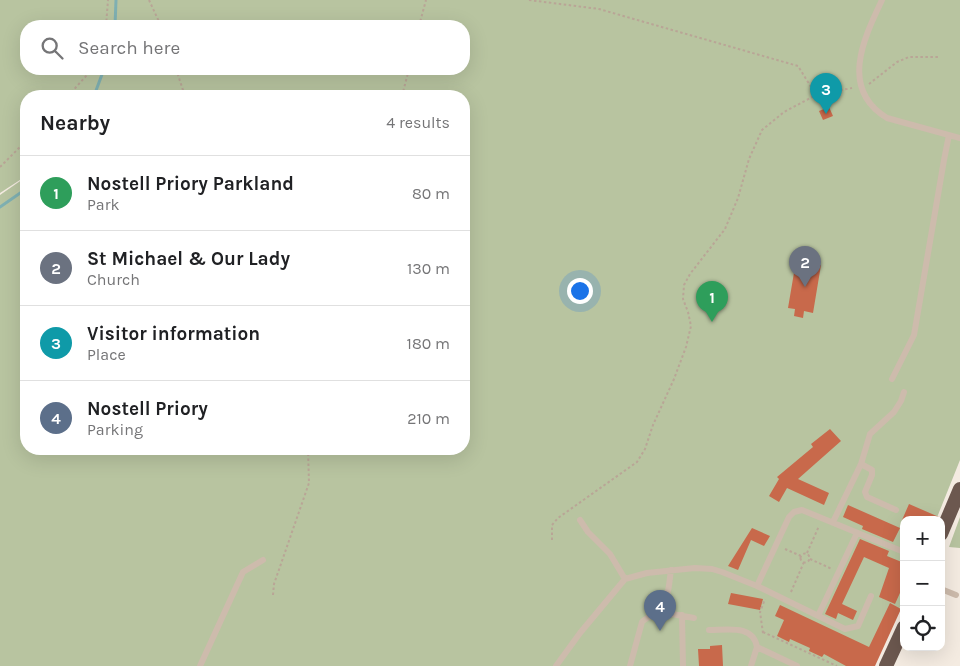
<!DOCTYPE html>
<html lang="en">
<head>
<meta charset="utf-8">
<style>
  :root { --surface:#fff; --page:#f6f6f6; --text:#202124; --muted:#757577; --line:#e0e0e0; --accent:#1f5a5e }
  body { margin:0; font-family:Karla,sans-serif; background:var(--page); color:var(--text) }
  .controls { position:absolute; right:15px; bottom:15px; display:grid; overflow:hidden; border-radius:10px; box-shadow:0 5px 20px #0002 }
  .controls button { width:45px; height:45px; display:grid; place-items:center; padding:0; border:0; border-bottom:1px solid var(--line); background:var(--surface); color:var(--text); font:25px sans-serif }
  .you { position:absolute; left:579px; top:290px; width:18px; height:18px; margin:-12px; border:4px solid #fff; border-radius:50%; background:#1a73e8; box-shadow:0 0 0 8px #1a73e833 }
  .badge { display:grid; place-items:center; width:32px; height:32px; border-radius:50%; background:var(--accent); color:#fff; font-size:16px; font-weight:700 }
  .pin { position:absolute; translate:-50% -41px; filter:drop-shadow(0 1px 2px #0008) }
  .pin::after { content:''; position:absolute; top:26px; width:18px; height:15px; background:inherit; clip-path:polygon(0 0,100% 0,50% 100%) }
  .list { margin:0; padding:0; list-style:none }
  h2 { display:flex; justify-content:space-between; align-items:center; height:65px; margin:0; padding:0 20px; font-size:21px }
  h2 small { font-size:16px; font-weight:400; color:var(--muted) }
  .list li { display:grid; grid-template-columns:32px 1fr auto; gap:15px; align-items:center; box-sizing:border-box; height:75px; padding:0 20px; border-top:1px solid var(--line) }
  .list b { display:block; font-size:19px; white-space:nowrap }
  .list p { margin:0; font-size:16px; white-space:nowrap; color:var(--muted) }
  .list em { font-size:16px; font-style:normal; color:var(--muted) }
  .icon { flex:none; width:28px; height:28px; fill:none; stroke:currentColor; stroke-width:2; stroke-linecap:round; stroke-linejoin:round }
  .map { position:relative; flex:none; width:960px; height:666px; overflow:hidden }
  .search { position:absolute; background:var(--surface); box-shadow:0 5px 20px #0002; left:20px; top:20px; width:450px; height:55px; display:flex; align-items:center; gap:12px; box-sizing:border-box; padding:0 18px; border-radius:20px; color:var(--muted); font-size:19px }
  .panel { position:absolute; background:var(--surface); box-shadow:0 5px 20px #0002; left:20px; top:90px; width:450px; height:365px; border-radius:20px }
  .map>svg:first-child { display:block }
  .green { fill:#b8c4a0; fill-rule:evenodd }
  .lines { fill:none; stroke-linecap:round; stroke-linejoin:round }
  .stream { stroke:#7fb0b2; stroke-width:3 }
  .building { fill:#c8694b }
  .path { stroke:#b9a596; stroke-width:2; stroke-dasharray:2.5 2.5; stroke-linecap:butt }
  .service { stroke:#cdbbac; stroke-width:6 }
  .trunk { stroke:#6c584f; stroke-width:14 }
</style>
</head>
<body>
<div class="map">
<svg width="960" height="666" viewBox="0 0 960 666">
  <rect width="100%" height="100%" fill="#f4ebe1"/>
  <path class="green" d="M0 0H960V460L936 520H904V598L874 666H0V195L26 177V449H464V96H26V176L0 193ZM26 26H464V69H26Z
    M960 517V548L949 547Z"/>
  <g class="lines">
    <path class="stream" d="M115 26 116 0
      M94 96 104 69
      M0 207 26 189"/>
  </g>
  <path class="building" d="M829 107 833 116 823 120 819 111Z
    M796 261 821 265 813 313 804 311 803 318 794 316 795 309 788 308Z
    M830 429 841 441 798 479 829 493 824 505 787 488 779 502 769 496 779 479 777 477 813 447 811 444Z
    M909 504 939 517 938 520H902Z
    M848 505 900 528 893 542 862 529 863 526 843 517Z
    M752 528 770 536 764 546 751 540 738 570 728 566Z
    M860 539 889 551 887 556 904 563V584L895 604 879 597 889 568 864 557 842 604 857 611 853 620 838 613 836 619 825 614Z
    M731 593 763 599 760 610 728 604Z
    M890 603 901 609 875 666H846L824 654 822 657 809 651 810 648 790 639 789 642 777 636 784 620 775 616 780 605 869 647Z
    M722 645 723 666H699L698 649H710V646Z"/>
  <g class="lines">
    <path class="path" d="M149 0 161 26
      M529 0 599 9 798 66 816 95
      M106 26 108 0
      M419 26 426 0
      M176 69 185 96
      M869 84 897 62 909 57H940
      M68 96 87 75 90 69
      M402 96 409 69
      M0 167 26 141
      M552 540V525L558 518 637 462 645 449 653 425 674 379 686 347 691 326 688 312 683 299 684 285 690 274 725 229 738 198 749 159 762 130 784 112 816 95 852 88
      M785 549 801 556
      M807 553 819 526
      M800.5 558a4.5 4.5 0 1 1 9 0a4.5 4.5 0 1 1-9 0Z
      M810 559 832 569
      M791 592 804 562
      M273 595 274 584 309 483 308 449
      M763 632 837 666
      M763 633 760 612 765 599"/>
    <path class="service" d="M882 0C864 38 839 89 887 118L960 138
      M892 379 914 335 944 160 949 135
      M861 464 872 470V475L865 492 867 497 896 510
      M580 520 588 532 610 554 625 579
      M833 522 861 464 870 434 894 412 901 401 904 392
      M941 589 956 595
      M871 596 858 626 845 629 757 586 789 517 794 512 802 510 904 552
      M672 614 694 618
      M682 615 683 666
      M818 616 857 533
      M709 630C727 630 753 624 757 647L797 666
      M200 666 243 572 263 560
      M556 666 580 633 625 579 647 573 695 568 712 569 722 572 757 586
      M630 666 642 622C647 617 654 615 659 610 669 600 669 583 671 570
      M751 666 757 647"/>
    <path class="trunk" d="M941 534 960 489
      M886 666 904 627"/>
  </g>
</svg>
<div class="controls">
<button>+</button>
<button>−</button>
<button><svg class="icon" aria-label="locate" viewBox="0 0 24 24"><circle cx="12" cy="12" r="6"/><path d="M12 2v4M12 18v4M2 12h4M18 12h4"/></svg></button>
</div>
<div class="you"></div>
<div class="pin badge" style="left:712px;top:322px;background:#2e9e5b">1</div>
<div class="pin badge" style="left:805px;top:287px;background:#6b7280">2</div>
<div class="pin badge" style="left:826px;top:114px;background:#0f9aa8">3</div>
<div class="pin badge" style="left:660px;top:631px;background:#5c6f8a">4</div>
<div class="search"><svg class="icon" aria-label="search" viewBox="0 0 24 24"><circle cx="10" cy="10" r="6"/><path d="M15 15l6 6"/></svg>Search here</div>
<section class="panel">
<h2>Nearby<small>4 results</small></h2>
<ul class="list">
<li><span class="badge" style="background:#2e9e5b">1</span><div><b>Nostell Priory Parkland</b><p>Park</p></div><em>80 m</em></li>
<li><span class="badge" style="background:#6b7280">2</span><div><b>St Michael &amp; Our Lady</b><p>Church</p></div><em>130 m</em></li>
<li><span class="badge" style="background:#0f9aa8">3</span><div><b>Visitor information</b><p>Place</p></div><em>180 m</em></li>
<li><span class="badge" style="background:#5c6f8a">4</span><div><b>Nostell Priory</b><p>Parking</p></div><em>210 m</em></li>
</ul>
</section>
</div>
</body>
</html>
